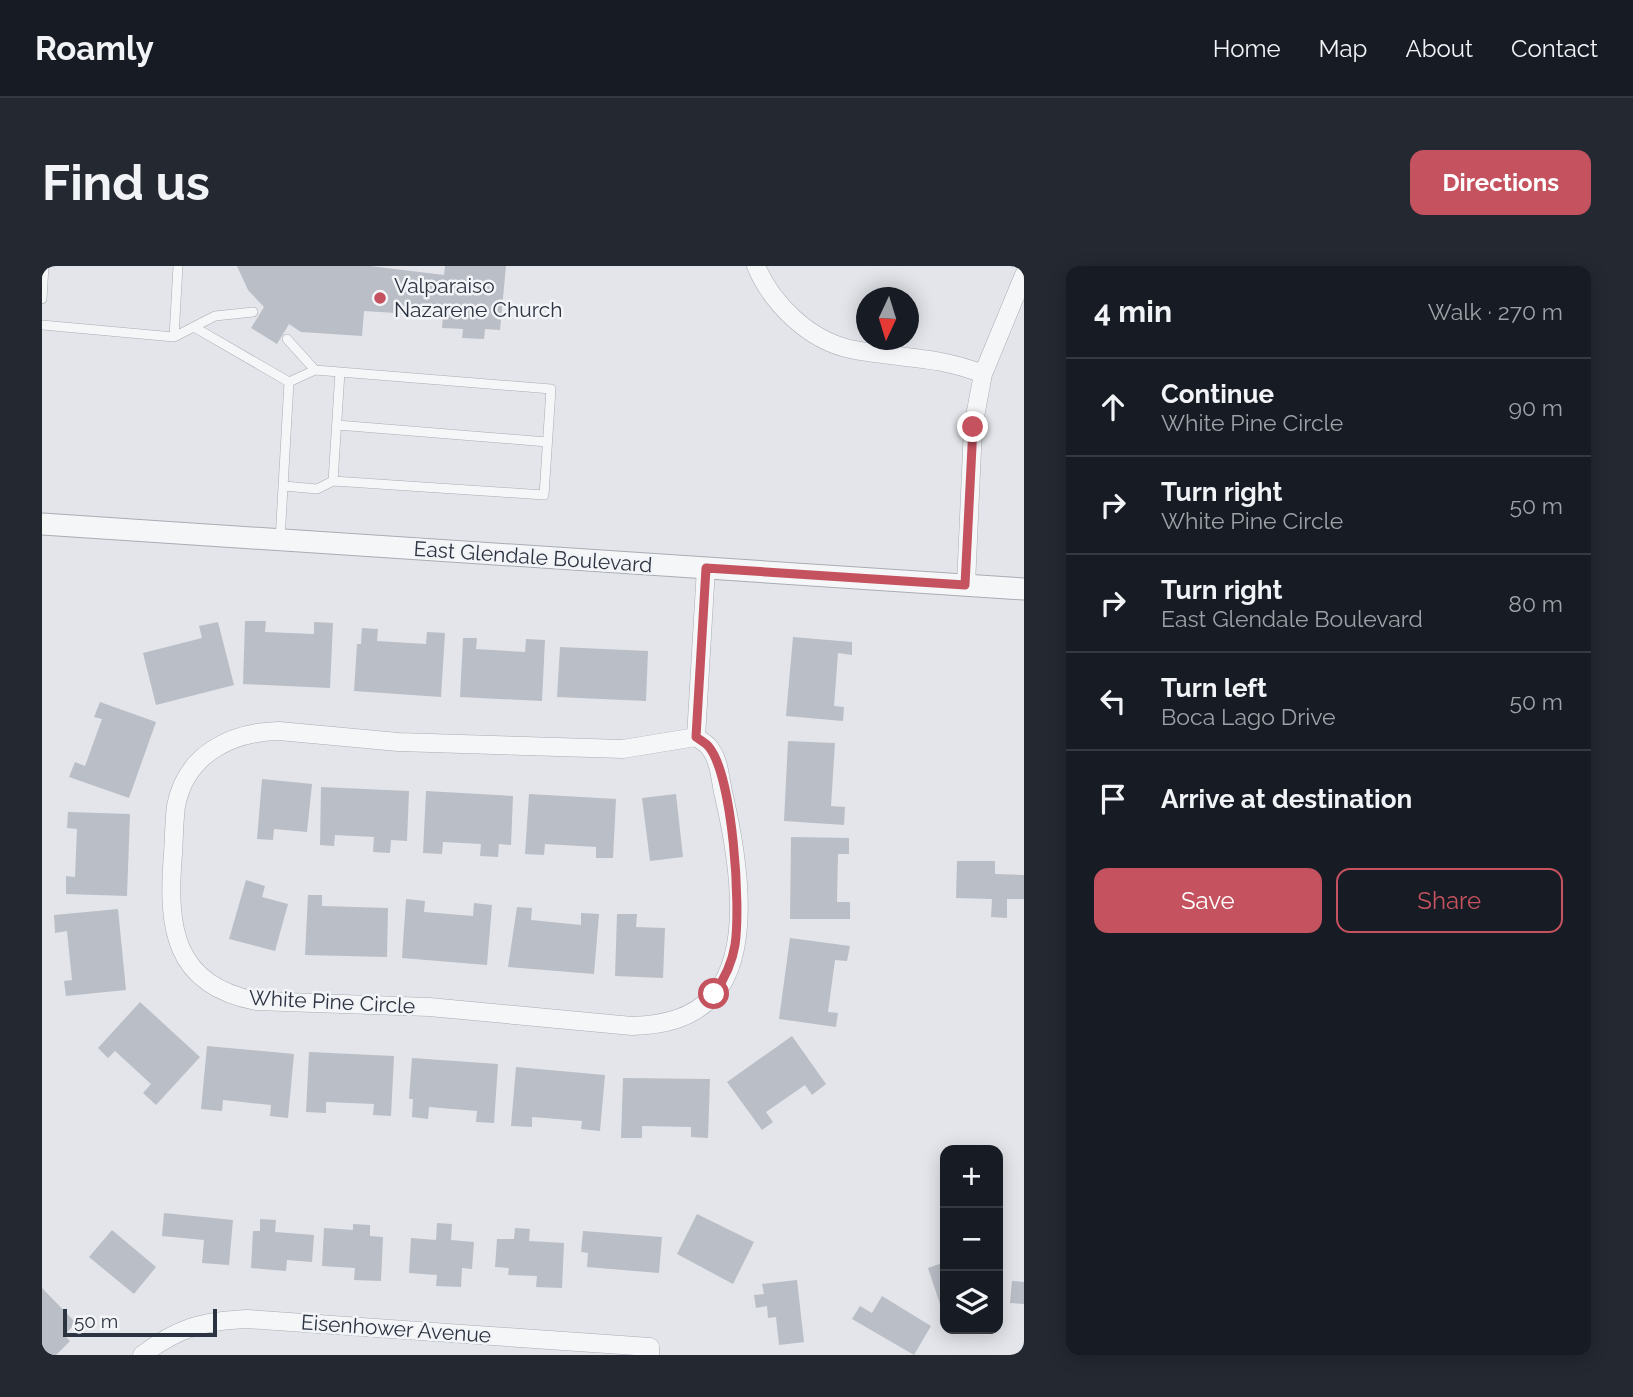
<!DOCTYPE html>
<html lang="en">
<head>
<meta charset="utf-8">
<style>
  :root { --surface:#171b24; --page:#242831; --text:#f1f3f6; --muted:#9ea1a6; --line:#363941; --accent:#c4525f }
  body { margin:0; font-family:Raleway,sans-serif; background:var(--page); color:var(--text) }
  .controls { position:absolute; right:21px; bottom:21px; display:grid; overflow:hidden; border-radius:14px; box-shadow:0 4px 18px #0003 }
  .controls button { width:63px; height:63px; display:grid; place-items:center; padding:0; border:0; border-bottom:2px solid var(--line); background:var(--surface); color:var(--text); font:35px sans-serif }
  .compass { position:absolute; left:814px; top:21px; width:63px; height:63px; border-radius:50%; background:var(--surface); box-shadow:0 4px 18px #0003; rotate:184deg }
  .scale { position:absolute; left:21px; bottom:18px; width:154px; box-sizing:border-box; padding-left:7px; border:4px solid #2c3341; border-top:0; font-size:19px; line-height:24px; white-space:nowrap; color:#2c3341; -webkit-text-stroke:5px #f2f4f7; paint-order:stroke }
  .stop { position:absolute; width:21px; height:21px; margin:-16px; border:5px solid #c4525f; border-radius:50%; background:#fff }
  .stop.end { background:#c4525f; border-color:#fff; box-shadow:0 2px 7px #0008 }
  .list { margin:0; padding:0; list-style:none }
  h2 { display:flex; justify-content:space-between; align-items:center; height:91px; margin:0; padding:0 28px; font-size:30px }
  h2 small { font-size:23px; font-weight:400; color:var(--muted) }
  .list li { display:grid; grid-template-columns:46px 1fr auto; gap:21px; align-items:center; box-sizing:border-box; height:98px; padding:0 28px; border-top:2px solid var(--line) }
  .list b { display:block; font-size:26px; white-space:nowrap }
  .list p { margin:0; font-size:23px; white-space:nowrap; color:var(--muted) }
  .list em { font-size:23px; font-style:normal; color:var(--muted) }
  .actions { display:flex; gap:14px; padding:21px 28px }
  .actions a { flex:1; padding:16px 0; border:2px solid var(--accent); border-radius:14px; text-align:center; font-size:24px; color:var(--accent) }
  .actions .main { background:var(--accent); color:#fff }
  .icon { flex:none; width:38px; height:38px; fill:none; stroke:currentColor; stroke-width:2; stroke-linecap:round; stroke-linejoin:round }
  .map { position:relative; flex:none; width:982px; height:1089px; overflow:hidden; border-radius:14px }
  header { display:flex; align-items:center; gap:42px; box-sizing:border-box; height:98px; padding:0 35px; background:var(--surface); border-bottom:2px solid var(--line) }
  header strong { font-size:33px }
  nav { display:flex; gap:38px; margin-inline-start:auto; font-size:24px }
  .intro { display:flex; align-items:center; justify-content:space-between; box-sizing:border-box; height:168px; padding:0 42px }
  h1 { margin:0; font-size:49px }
  .button { padding:18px 32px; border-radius:14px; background:var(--accent); color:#fff; font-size:24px; font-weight:700 }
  main { display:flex; gap:42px; padding:0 42px }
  aside { flex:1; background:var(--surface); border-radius:14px; box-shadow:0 4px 18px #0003 }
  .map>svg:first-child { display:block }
  .building { fill:#babec6 }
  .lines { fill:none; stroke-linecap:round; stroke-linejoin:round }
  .service-casing { stroke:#a8acb4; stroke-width:10 }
  .minor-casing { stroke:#a8acb4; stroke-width:19 }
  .tertiary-casing { stroke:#a8acb4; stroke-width:23 }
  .service { stroke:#f5f6f8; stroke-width:9 }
  .minor { stroke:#f5f6f8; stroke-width:18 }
  .tertiary { stroke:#f5f6f8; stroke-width:21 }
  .route { stroke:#c4525f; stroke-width:9 }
  .poi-dot { fill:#c4525f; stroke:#f2f4f7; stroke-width:2.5 }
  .labels { text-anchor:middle; stroke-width:5; stroke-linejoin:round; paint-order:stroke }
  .poi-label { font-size:21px; fill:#2c3341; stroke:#f2f4f7; text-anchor:start }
  .street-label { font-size:21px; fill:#2c3341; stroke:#f2f4f7 }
</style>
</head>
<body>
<header>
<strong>Roamly</strong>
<nav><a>Home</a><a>Map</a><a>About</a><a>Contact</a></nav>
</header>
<div class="intro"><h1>Find us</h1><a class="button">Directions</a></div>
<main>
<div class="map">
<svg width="982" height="1089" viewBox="0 0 982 1089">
  <rect width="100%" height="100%" fill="#e3e5ea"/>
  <path class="building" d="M195 0H328L402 9 403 0H464L458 64 443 63 442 73 420 72 421 63 400 62 401 50 322 45 320 70 259 66 247 58 235 78 209 62 222 41 206 24Z
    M203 355H224L223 366 272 368V356L291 357 288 422 201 418Z
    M176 356 192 419 114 439 101 387 160 372 157 360Z
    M320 362 336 363 335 375 384 378 385 366 403 367 399 431 312 425 315 378H319Z
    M751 371 810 376V389L796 387 792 440 802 441 801 455 744 450Z
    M421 372H435L434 383 483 386 484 373 503 374 500 435 418 431Z
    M518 381 606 385 604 435 515 431Z
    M58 436 114 456 87 532 27 511 33 496 43 500 60 453 52 451Z
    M746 475 793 477 789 540 803 541 802 559 742 555Z
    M220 513 270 518 265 566 232 563 231 574 215 573Z
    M279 521 367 525 365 575 349 574 348 587 331 586 332 571 293 569 292 580 278 579Z
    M384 525 471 530 469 579 457 578 456 591 438 590 439 578 401 576 400 588 381 587Z
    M487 528 574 533 571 592H554V581L503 578 502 589 483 588Z
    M634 528 641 591 608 595 600 532Z
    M26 546 88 548 85 630 24 628V610L33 611 35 563 25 562Z
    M749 571 807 572V588H796L795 636H808V653H748Z
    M915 595H953V608L982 609V633H965V652L949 651 950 633 914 632Z
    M204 614 223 620 220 631 246 638 233 685 187 673Z
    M266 629H280V640L346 642 345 691 263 689Z
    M364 633 383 635 382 646 431 650 432 637 450 639 445 699 360 692Z
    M475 641 490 642 489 654 539 659V647L557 648 552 708 466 701Z
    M76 643 84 724 24 730 22 715 30 714 25 665 13 667 12 649Z
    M575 648H595L594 661 623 662 621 712 573 710Z
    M748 672 808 680 805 695 793 694 786 746 796 747 794 761 737 753Z
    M98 736 158 791 114 839 101 827 109 818 73 785 66 792 56 782Z
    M750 770 784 818 770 829 763 819 724 846 731 856 720 864 685 816Z
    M165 780 252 788 246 852 228 850 229 839 181 834 180 845 159 843Z
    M267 786 352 790 349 850 331 849 332 838 284 836V847L264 846Z
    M370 792 456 798 452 857 434 856 435 845 387 841 386 853 370 851 371 833H367Z
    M474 801 563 809 558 865 539 863 540 855 490 851V861L469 860Z
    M581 812 668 813 666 872 649 871V861L600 860V872H579Z
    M122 947 191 954 187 999 160 997 162 974 120 970Z
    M655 948 712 976 691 1018 635 988Z
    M218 953 234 954 233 966 272 969 270 996 245 994 244 1005 209 1002 211 965H218Z
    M395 957 410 958 409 974 432 976 430 1003 420 1002 419 1021 394 1020 395 1009 367 1007 369 972 394 974Z
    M311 958 328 959V970L341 971 339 1015 312 1014 313 1002 280 1000 282 962 311 964Z
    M473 962 488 963 487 975 522 977 520 1022 494 1021 495 1010 466 1009 467 1002 453 1001 455 973H472Z
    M70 964 114 1001 92 1028 47 991Z
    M541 965 620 971 617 1007 545 1001 546 987 539 986Z
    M903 996V1040L899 1041 886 1002Z
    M755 1014 762 1076 737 1079 734 1051 726 1052 725 1040 714 1042 712 1029 722 1028 720 1018Z
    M970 1015 982 1016V1038L968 1037Z
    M0 1022 34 1057 22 1069 28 1075 14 1089H7L0 1082Z
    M840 1030 889 1060 872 1089 810 1053 818 1040 830 1047Z"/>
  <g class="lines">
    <defs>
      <path id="service" d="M0 33 2 0
        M0 59 132 71 173 50 211 46
        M152 61 247 116 273 104 509 123 502 229 291 215 275 223 242 220
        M132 71 136 0
        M245 73 273 104
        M295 159 505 176
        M291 215 298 106
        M238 274 247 116"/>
      <path id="minor" d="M714 0C730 38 767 74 808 83 856 93 893 89 941 108
        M924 319 931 161 941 108 982 9
        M237 465 356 476 581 483 654 471C658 474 664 477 667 481 677 493 678 511 681 526 694 581 713 682 672 729 650 753 621 759 590 760L387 741 214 735C131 719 125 661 131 588 132 573 132 556 134 540 144 488 189 466 237 465Z
        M654 471 664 302
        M100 1089C136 1062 160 1055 205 1053L608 1081V1089"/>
      <path id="tertiary" d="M0 258 982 323"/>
    </defs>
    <use href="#service" class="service-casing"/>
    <use href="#minor" class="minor-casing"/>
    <use href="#tertiary" class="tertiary-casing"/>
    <use href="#service" class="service"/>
    <use href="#minor" class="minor"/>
    <use href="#tertiary" class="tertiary"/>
  </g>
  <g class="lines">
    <path class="route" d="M672 728C683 712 690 698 693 679 699 640 691 511 667 481 664 477 658 474 654 471L664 302 923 319 931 161"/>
  </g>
  <circle class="poi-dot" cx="338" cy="32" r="7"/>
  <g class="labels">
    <g class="poi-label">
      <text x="352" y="27">Valparaiso<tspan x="352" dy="24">Nazarene Church</tspan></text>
    </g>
    <g class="street-label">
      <text transform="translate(491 291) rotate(4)" y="7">East Glendale Boulevard</text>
      <text transform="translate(290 736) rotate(3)" y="7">White Pine Circle</text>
      <text transform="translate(354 1063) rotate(4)" y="7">Eisenhower Avenue</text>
    </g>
  </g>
</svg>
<div class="controls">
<button>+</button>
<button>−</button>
<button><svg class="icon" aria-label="layers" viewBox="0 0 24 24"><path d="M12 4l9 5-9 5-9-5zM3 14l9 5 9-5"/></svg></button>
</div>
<svg class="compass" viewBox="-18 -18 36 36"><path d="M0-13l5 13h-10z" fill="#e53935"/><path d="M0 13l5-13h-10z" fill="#9ea1a6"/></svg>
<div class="scale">50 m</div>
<div class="stop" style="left:672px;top:728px"></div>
<div class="stop end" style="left:931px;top:161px"></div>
</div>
<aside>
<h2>4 min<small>Walk · 270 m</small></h2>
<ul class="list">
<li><svg class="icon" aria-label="ahead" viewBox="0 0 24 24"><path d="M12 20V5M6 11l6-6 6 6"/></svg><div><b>Continue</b><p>White Pine Circle</p></div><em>90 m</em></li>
<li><svg class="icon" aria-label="right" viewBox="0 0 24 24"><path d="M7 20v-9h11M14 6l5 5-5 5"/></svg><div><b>Turn right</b><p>White Pine Circle</p></div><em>50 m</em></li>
<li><svg class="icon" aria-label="right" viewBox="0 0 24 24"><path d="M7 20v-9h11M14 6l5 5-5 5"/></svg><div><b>Turn right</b><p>East Glendale Boulevard</p></div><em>80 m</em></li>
<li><svg class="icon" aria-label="left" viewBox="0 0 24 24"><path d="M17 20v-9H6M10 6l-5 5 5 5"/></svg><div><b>Turn left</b><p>Boca Lago Drive</p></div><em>50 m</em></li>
<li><svg class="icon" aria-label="arrive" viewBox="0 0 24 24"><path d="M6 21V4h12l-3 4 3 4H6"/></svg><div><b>Arrive at destination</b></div></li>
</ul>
<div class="actions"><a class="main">Save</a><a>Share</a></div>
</aside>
</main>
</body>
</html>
